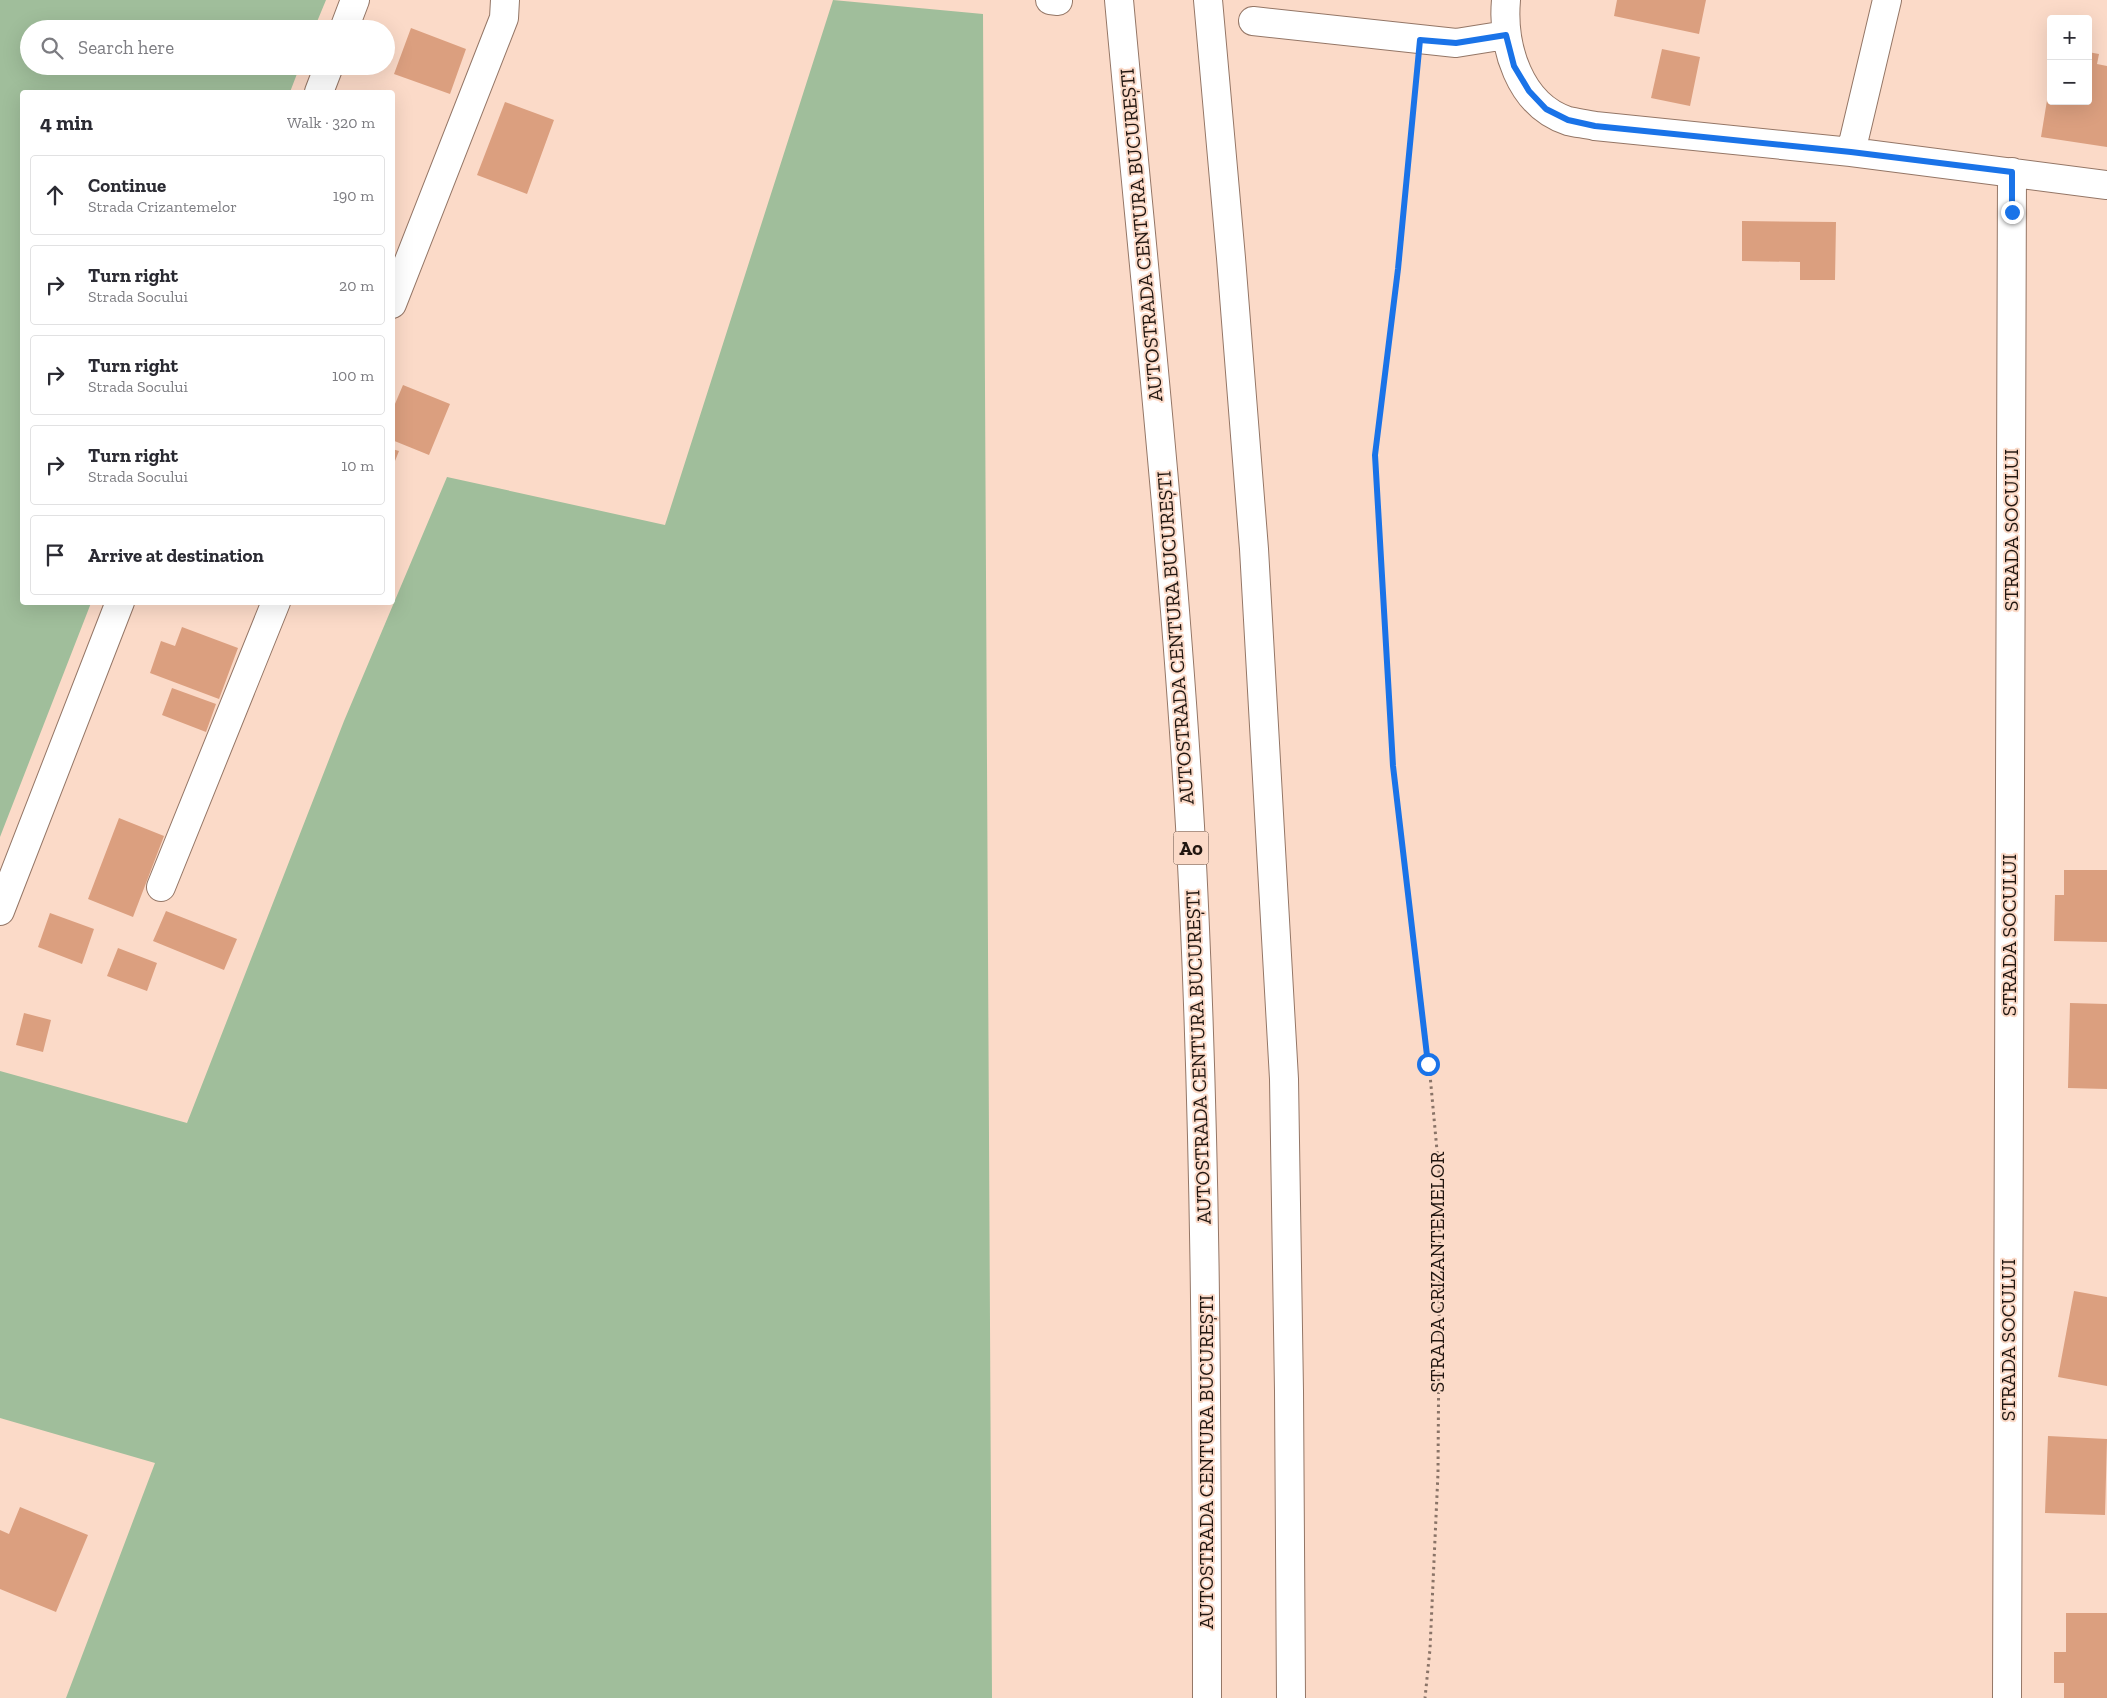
<!DOCTYPE html>
<html lang="en">
<head>
<meta charset="utf-8">
<style>
  :root { --surface:#fff; --page:#f2f2f3; --text:#2b2b33; --muted:#7c7c81; --line:#e1e1e2 }
  body { margin:0; font-family:"Zilla Slab",serif; background:var(--page); color:var(--text) }
  .controls { position:absolute; right:15px; top:15px; display:grid; overflow:hidden; border-radius:5px; box-shadow:0 5px 20px #0002 }
  .controls button { width:45px; height:45px; display:grid; place-items:center; padding:0; border:0; border-bottom:1px solid var(--line); background:var(--surface); color:var(--text); font:25px sans-serif }
  .stop { position:absolute; width:15px; height:15px; margin:-11px; border:4px solid #1a73e8; border-radius:50%; background:#fff }
  .stop.end { background:#1a73e8; border-color:#fff; box-shadow:0 1px 5px #0008 }
  .list { margin:0; padding:0; list-style:none }
  h2 { display:flex; justify-content:space-between; align-items:center; height:65px; margin:0; padding:0 20px; font-size:21px }
  h2 small { font-size:16px; font-weight:400; color:var(--muted) }
  .list li { display:grid; grid-template-columns:32px 1fr auto; gap:15px; align-items:center; box-sizing:border-box; height:80px; margin:0 10px 10px; padding:0 10px; border:1px solid var(--line); border-radius:5px }
  .list b { display:block; font-size:19px; white-space:nowrap }
  .list p { margin:0; font-size:16px; white-space:nowrap; color:var(--muted) }
  .list em { font-size:16px; font-style:normal; color:var(--muted) }
  .icon { flex:none; width:28px; height:28px; fill:none; stroke:currentColor; stroke-width:2; stroke-linecap:round; stroke-linejoin:round }
  .map { position:relative; flex:none; width:2107px; height:1698px; overflow:hidden }
  .search { position:absolute; background:var(--surface); box-shadow:0 5px 20px #0002; left:20px; top:20px; width:375px; height:55px; display:flex; align-items:center; gap:12px; box-sizing:border-box; padding:0 18px; border-radius:28px; color:var(--muted); font-size:19px }
  .panel { position:absolute; background:var(--surface); box-shadow:0 5px 20px #0002; left:20px; top:90px; width:375px; height:515px; border-radius:5px }
  .map>svg:first-child { display:block }
  .green { fill:#a0be9b }
  .building { fill:#db9f7f }
  .lines { fill:none; stroke-linecap:round; stroke-linejoin:round }
  .minor-casing { stroke:#947666; stroke-width:30 }
  .highway-casing { stroke:#947666; stroke-width:30 }
  .path { stroke:#897367; stroke-width:3; stroke-dasharray:2.5 4; stroke-linecap:butt }
  .minor { stroke:#fff; stroke-width:28 }
  .highway { stroke:#fff; stroke-width:28 }
  .route { stroke:#1a73e8; stroke-width:6 }
  .labels { text-anchor:middle; stroke-width:4; stroke-linejoin:round; paint-order:stroke }
  .shield { fill:#fbdac8; stroke:#625147; stroke-width:1 }
  .shield-label { font-size:19px; font-weight:bold; fill:#211610 }
  .street-label { font-size:20px; fill:#211610; stroke:#fbdac8 }
</style>
</head>
<body>
<div class="map">
<svg width="2107" height="1698" viewBox="0 0 2107 1698">
  <rect width="100%" height="100%" fill="#fbdac8"/>
  <path class="green" d="M0 0H326L314 29H29V66H300L290 92H22V602L91 603 0 837Z
    M833 0 983 14 992 1698H66L155 1463 0 1418V1071L187 1123 344 721 447 477 665 525Z"/>
  <path class="building" d="M1617 0H1706L1699 34 1614 16Z
    M411 28 466 49 450 94 394 74Z
    M1662 49 1700 57 1690 106 1651 98Z
    M2088 52 2099 54 2097 64 2107 66V147L2041 137 2050 82 2051 101H2088Z
    M505 102 554 120 527 194 477 175Z
    M1742 221 1836 222 1835 280H1800V262L1742 261Z
    M403 385 450 404 429 455 392 440V411Z
    M392 449 399 451 393 466H392Z
    M182 627 238 648 219 699 150 673 161 641 175 646Z
    M172 688 216 704 206 732 162 715Z
    M119 818 164 836 133 917 88 899Z
    M2064 870H2107V942L2054 941 2055 895H2064Z
    M166 911 237 939 224 970 153 941Z
    M50 913 94 929 82 964 38 947Z
    M118 948 157 963 147 991 107 976Z
    M2070 1003 2107 1004V1089L2068 1088Z
    M24 1013 51 1020 43 1052 16 1045Z
    M2074 1291 2107 1297V1386L2058 1377Z
    M2048 1436 2107 1439 2105 1515 2045 1513Z
    M20 1507 88 1535 56 1612 0 1589V1530L9 1534Z
    M2066 1613H2107V1698H2064V1683H2054V1652H2066Z"/>
  <g class="lines">
    <defs>
      <path id="minor" d="M1050 0 1058 1
        M1506 0C1502 46 1519 105 1568 121 1577 123 1586 124 1595 126L1851 152 2107 185
        M1253 21 1456 43 1506 35
        M344 29 355 0
        M319 92 329 66
        M1851 152 1887 0
        M392 304 504 18 505 0
        M161 887 276 602
        M0 911 120 602
        M2007 1698 2012 172"/>
      <path id="highway" d="M1119 0C1144 275 1174 550 1190 826 1206 1117 1207 1407 1207 1698
        M1208 0 1231 258 1254 549 1284 1079 1289 1391 1291 1698"/>
    </defs>
    <use href="#minor" class="minor-casing"/>
    <use href="#highway" class="highway-casing"/>
    <path class="path" d="M1417 71 1399 269 1375 455 1393 766 1429 1064 1440 1183 1438 1473 1430 1649 1425 1698"/>
    <use href="#minor" class="minor"/>
    <use href="#highway" class="highway"/>
  </g>
  <g class="lines">
    <path class="route" d="M1428 1064 1393 766 1375 455 1398 269 1420 40 1456 43 1506 35 1514 66 1529 91 1546 109 1568 120 1595 126 1851 152 2012 172V212"/>
  </g>
  <g class="labels">
    <rect class="shield" x="1173.5" y="831.5" width="35" height="33" rx="4"/>
    <g class="shield-label">
      <text x="1191" y="855">A0</text>
    </g>
    <g class="street-label">
      <text transform="translate(1141 235) rotate(-95)" y="7">AUTOSTRADA CENTURA BUCUREȘTI</text>
      <text transform="translate(2011 530) rotate(-90)" y="7">STRADA SOCULUI</text>
      <text transform="translate(1175 638) rotate(-94)" y="7">AUTOSTRADA CENTURA BUCUREȘTI</text>
      <text transform="translate(2009 935) rotate(-90)" y="7">STRADA SOCULUI</text>
      <text transform="translate(1198 1057) rotate(-92)" y="7">AUTOSTRADA CENTURA BUCUREȘTI</text>
      <text transform="translate(1437 1272) rotate(-90)" y="7">STRADA CRIZANTEMELOR</text>
      <text transform="translate(2008 1340) rotate(-90)" y="7">STRADA SOCULUI</text>
      <text transform="translate(1206 1462) rotate(-90)" y="7">AUTOSTRADA CENTURA BUCUREȘTI</text>
    </g>
  </g>
</svg>
<div class="controls">
<button>+</button>
<button>−</button>
</div>
<div class="stop" style="left:1428px;top:1064px"></div>
<div class="stop end" style="left:2012px;top:212px"></div>
<div class="search"><svg class="icon" aria-label="search" viewBox="0 0 24 24"><circle cx="10" cy="10" r="6"/><path d="M15 15l6 6"/></svg>Search here</div>
<section class="panel">
<h2>4 min<small>Walk · 320 m</small></h2>
<ul class="list">
<li><svg class="icon" aria-label="ahead" viewBox="0 0 24 24"><path d="M12 20V5M6 11l6-6 6 6"/></svg><div><b>Continue</b><p>Strada Crizantemelor</p></div><em>190 m</em></li>
<li><svg class="icon" aria-label="right" viewBox="0 0 24 24"><path d="M7 20v-9h11M14 6l5 5-5 5"/></svg><div><b>Turn right</b><p>Strada Socului</p></div><em>20 m</em></li>
<li><svg class="icon" aria-label="right" viewBox="0 0 24 24"><path d="M7 20v-9h11M14 6l5 5-5 5"/></svg><div><b>Turn right</b><p>Strada Socului</p></div><em>100 m</em></li>
<li><svg class="icon" aria-label="right" viewBox="0 0 24 24"><path d="M7 20v-9h11M14 6l5 5-5 5"/></svg><div><b>Turn right</b><p>Strada Socului</p></div><em>10 m</em></li>
<li><svg class="icon" aria-label="arrive" viewBox="0 0 24 24"><path d="M6 21V4h12l-3 4 3 4H6"/></svg><div><b>Arrive at destination</b></div></li>
</ul>
</section>
</div>
</body>
</html>
